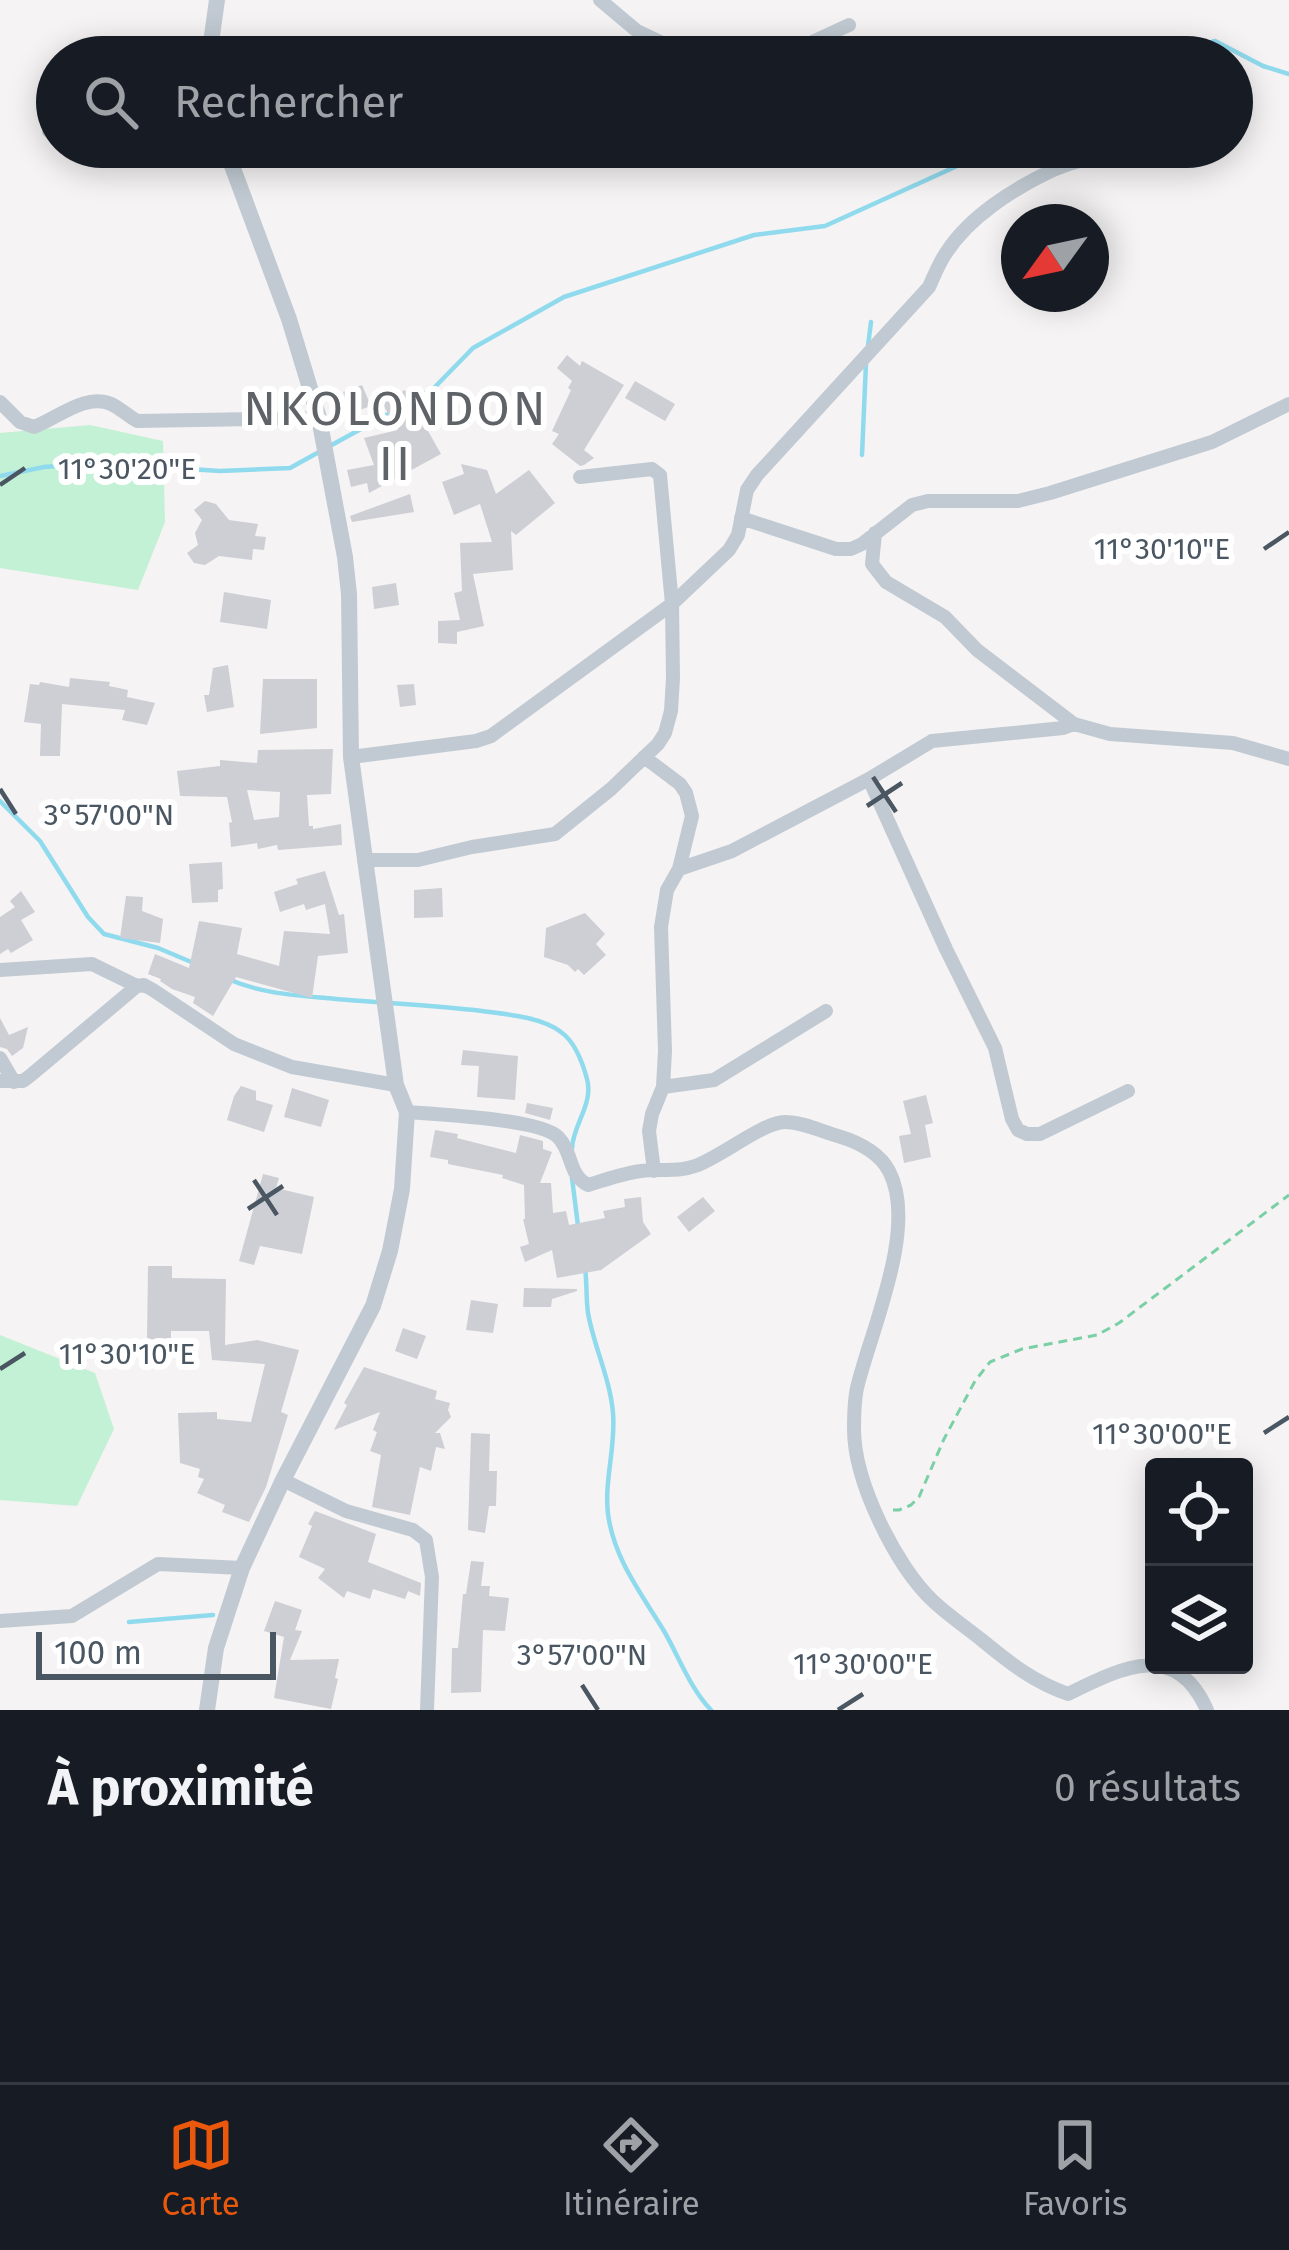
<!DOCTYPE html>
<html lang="fr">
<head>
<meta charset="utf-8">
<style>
  :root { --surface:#171b24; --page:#242831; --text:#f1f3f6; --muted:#9ea1a6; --line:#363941; --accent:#ea580c }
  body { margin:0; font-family:"Fira Sans",sans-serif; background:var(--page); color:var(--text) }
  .controls { position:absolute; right:36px; bottom:36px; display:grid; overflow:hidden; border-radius:12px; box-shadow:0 6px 30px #0003 }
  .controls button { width:108px; height:108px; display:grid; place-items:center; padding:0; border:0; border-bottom:3px solid var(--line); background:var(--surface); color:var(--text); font:60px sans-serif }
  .compass { position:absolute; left:1001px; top:204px; width:108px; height:108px; border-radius:50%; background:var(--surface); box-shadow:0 6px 30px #0003; rotate:237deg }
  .scale { position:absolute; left:36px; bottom:30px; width:240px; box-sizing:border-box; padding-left:12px; border:6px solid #4a5661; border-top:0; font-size:33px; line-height:42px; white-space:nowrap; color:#4a5661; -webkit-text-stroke:9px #fff; paint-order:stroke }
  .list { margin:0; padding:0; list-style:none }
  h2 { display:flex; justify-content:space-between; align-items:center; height:156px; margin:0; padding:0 48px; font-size:51px }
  h2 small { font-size:39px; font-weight:400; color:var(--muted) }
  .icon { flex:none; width:66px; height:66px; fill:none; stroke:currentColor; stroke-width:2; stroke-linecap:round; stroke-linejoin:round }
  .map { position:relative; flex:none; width:1289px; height:1710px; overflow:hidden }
  .search { position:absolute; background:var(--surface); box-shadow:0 6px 30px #0003; left:36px; right:36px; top:36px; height:132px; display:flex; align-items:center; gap:30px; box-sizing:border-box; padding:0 42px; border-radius:66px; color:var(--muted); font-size:45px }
  .sheet { height:372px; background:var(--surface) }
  nav { display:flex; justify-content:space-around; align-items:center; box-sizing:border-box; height:168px; border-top:3px solid var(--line); background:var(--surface); font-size:33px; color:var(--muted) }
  nav a { display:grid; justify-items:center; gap:6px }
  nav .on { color:var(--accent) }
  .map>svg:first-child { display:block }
  .green { fill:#c3f1d5 }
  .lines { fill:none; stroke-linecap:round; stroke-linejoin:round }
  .stream { stroke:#90daee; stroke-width:4.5 }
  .building { fill:#cdcfd5; fill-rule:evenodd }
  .path { stroke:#7ad0a6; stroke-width:3; stroke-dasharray:9 6; stroke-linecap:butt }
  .minor { stroke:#c1cad2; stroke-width:14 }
  .tertiary { stroke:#c1cad2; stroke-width:16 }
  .ticks { fill:none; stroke:#4a5661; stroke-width:4.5 }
  .labels { text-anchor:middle; stroke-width:12; stroke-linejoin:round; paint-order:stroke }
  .quarter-label { font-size:48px; letter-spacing:3px; fill:#5f6368; stroke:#fff }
  .ticks-label { font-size:30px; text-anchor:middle; fill:#4a5661; stroke:#fff; stroke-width:12; stroke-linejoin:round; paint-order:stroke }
</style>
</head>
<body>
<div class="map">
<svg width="1289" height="1710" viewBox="0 0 1289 1710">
  <rect width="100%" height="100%" fill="#f5f3f3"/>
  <path class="green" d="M90 425 163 441 165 522 138 590 0 568V433Z
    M0 1335 95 1373 114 1429 77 1506 0 1500Z"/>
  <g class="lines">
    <path class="stream" d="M1162 57 1215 41 1263 66 1289 74
      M868 346 871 322
      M407 403 433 389 473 348 564 297 754 235 825 226 955 167 982 147
      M328 447 392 412
      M862 455 866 363
      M0 476 44 467 97 463 220 471 290 468 319 452
      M0 801 40 841 88 917 104 934 158 948 196 964
      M228 979C260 993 292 995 326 998 378 1003 430 1005 482 1011 505 1014 542 1017 561 1032 575 1042 583 1064 587 1079 594 1104 572 1126 572 1149
      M572 1178 578 1226
      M585 1267C587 1283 586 1299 588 1313 594 1347 610 1378 613 1413 616 1447 604 1480 608 1514 614 1559 641 1593 664 1631 679 1657 690 1688 711 1710
      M129 1622 213 1615"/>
  </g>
  <path class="building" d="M567 355 580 366 582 361 624 385 584 450 594 458 584 465 580 466 552 444 559 434 552 431 571 390 568 388 572 381 557 368Z
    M635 381 675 404 665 421 625 398Z
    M362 385 371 406 351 413 343 392Z
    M405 390 441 454 369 493 367 483 351 487 347 470 374 465 364 438 398 430 382 403Z
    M461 464 487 470 496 494 529 470 555 503 516 535 511 531 513 570 473 574 484 626 457 632V644L438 643V621L460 620 454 593 462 591 460 543 492 542 480 504 454 515 442 482 464 474Z
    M410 494 414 512 352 522 350 516Z
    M205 501 216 504 229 520 258 524 255 536 266 537 264 550 253 549 252 560 219 556 205 565 194 563 187 553 198 545 195 533 202 520 194 510Z
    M396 583 399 605 374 609 372 587Z
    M224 592 271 600 267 629 220 622Z
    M228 665 234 707 207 712 204 695H209L213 668Z
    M70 678 110 682 109 686 128 690 127 697 155 703 147 725 122 720 125 710 62 704 60 756H40L41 724 24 722 30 684 39 685 40 682 69 687Z
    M263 679H317V728L260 734Z
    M414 684 416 705 400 707 397 685Z
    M333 749 331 794 307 795 309 826H313V829L341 824 342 845 278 850 277 845 258 849 257 843 231 847 229 823 232 822 227 797 180 796 177 771 220 766V760L257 763 258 750ZM247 790 280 792 279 817 254 820Z
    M222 862 223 889 218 890V902L192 903 189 864Z
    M325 871 339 915 344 914 348 953 318 956 312 998 236 977 213 1016 193 1003 195 997 172 989 160 981 161 979 148 974 155 954 189 968 199 921 242 928 237 954 279 966 284 931 330 934 325 904 306 910 304 904 280 912 274 892 298 884 296 879Z
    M442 888 443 917 414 918V890Z
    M21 891 35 912 21 920 33 940 11 953 8 949 0 954V917L15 907 10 901Z
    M126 896 143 897 142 911 163 919 160 943 120 938Z
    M585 913 605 934 596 944 606 955 584 975 578 969 575 972 568 965 544 957 546 928Z
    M0 1018 9 1035 28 1027 23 1048 12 1056 7 1049 0 1047Z
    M463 1050 518 1056 515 1100 477 1097 479 1066 461 1065Z
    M241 1086 256 1091V1100L273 1105 264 1132 227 1120 234 1096Z
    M292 1088 329 1100 321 1127 284 1117Z
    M926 1095 933 1123 925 1125 931 1157 904 1163 899 1136 911 1134 903 1101Z
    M527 1103 553 1108 550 1120 525 1113Z
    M435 1130 458 1134 457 1138 516 1153 520 1135 543 1141V1149L552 1152 540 1183H551L553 1213 566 1211 569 1225 605 1218 603 1211 625 1207 624 1199 641 1197 643 1222 651 1234 601 1270 557 1278 552 1250 525 1262 520 1247 529 1244 523 1219H525L524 1185 502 1178 503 1175 448 1164V1160L430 1157Z
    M263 1174 279 1178 276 1188 314 1197 302 1254 260 1246 254 1265 239 1261Z
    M703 1197 715 1211 689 1232 677 1217Z
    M148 1266H172V1278L226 1279 225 1345 257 1340 299 1350 281 1412 288 1415 266 1487 249 1522 222 1512 225 1505 197 1493 204 1479 198 1477 200 1469 180 1463 178 1413 217 1412V1419L251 1422 265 1364 212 1360 209 1331H171V1338L147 1340Z
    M524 1288 577 1289V1291L552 1299 551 1307H523Z
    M471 1300 498 1304 493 1333 466 1330Z
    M403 1328 426 1336 417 1359 395 1351Z
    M364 1367 437 1391 435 1399 450 1403 448 1410 451 1417 435 1433H440L445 1449 436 1447 431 1471 420 1467 410 1515 372 1507 381 1455 370 1451 377 1432 373 1430 380 1412 334 1430 347 1405 344 1403Z
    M471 1433 490 1434 489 1471H497L496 1506H489L485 1533 468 1530Z
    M315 1511 376 1534 368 1562 421 1583 420 1596 408 1591 405 1599 373 1589 370 1599 347 1591 344 1598 318 1578 325 1569 299 1557 312 1526 308 1524Z
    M471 1561 484 1562 481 1586H490L489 1596 509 1598 505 1631 483 1630 481 1692 451 1693 452 1648H458L463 1594H466Z
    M275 1601 302 1610 295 1630 302 1631 290 1660 339 1659 335 1678 338 1679 331 1709 274 1698 284 1637 264 1631Z"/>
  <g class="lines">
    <path class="path" d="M893 1510H899L911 1505 919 1497 944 1439 975 1381 990 1362 1022 1349 1097 1335 1119 1323 1289 1195"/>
    <path class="minor" d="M600 0 637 31 692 57
      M780 57 849 25
      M49 131H57
      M0 402 20 422 34 427C58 418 85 393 111 404 120 408 128 416 137 421L319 418
      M741 518 836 549H851L862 544 912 505 928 501H1018L1050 493 1212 442 1289 404
      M875 533 872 564 886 582 945 617 977 650 1074 724 1110 734 1233 743 1289 759
      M351 757 476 741 491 736 672 604 729 550 738 535 747 490 757 475 929 287C934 276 939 263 946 253 969 217 1013 189 1051 171 1071 161 1093 160 1112 147
      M644 757 680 784 686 793 692 816 679 869 667 890 661 927 665 1051 663 1087 652 1114 649 1131 654 1171
      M869 779 946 949 995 1048 1012 1119 1018 1130 1027 1134H1040L1128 1091
      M364 860H418L472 847 555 834 611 789 658 744 665 733 671 711 673 678 672 604 660 475 652 469 580 477
      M679 869 732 851 869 779 932 741 1063 728 1074 724
      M0 970 92 964 137 986 144 985 153 990 234 1044 292 1067 396 1085
      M0 1058 14 1082
      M0 1081H23L31 1075 137 986
      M663 1087 714 1080 826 1011
      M407 1112C435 1114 541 1119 558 1137 573 1152 568 1175 588 1185 605 1180 624 1173 641 1171 660 1168 676 1173 695 1166 721 1157 763 1122 785 1122 802 1122 821 1131 838 1136 858 1142 879 1152 889 1171 918 1226 872 1328 858 1384 854 1398 854 1415 854 1429 854 1482 896 1566 933 1601 949 1616 967 1628 983 1641 1011 1664 1034 1682 1068 1694 1121 1668 1176 1639 1207 1710
      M283 1480 346 1511 413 1530 426 1540 432 1577 427 1710
      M0 1621 72 1616 158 1564 242 1568"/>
    <path class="tertiary" d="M209 57 217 0
      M207 1710 216 1648 242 1568 283 1480 373 1306 390 1251 402 1189 407 1112 396 1085 351 757 349 594 345 557 319 418 289 319 225 147"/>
  </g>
  <path class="ticks" d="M0 485 25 468M1264 549 1289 532M873 777 896 812M0 789 16 814M867 806 902 783M254 1180 277 1215M248 1209 283 1186M0 1369 25 1353M1264 1433 1289 1417M582 1685 598 1710M838 1710 863 1694"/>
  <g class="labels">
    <g class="quarter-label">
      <text x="396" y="425">NKOLONDON<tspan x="396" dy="55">II</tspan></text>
    </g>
  </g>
  <g class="ticks-label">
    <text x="127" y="479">11°30'20"E</text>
    <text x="1162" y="559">11°30'10"E</text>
    <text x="109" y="825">3°57'00"N</text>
    <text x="127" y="1364">11°30'10"E</text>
    <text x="1162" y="1444">11°30'00"E</text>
    <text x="582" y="1665">3°57'00"N</text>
    <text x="863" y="1674">11°30'00"E</text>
  </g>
</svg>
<div class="controls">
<button><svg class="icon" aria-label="locate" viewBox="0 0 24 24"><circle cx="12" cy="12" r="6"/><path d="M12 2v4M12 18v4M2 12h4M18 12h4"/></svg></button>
<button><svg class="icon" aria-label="layers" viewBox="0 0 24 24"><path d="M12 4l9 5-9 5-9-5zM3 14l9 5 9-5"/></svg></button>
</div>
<svg class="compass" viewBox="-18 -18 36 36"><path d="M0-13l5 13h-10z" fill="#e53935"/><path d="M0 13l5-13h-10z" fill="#9ea1a6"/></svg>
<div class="scale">100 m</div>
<div class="search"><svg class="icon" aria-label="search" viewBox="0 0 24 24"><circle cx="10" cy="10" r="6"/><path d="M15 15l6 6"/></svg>Rechercher</div>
</div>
<section class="sheet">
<h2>À proximité<small>0 résultats</small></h2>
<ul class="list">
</ul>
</section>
<nav>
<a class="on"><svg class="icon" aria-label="map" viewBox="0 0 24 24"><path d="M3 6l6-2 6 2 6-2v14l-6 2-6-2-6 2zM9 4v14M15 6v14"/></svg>Carte</a>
<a><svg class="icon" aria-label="directions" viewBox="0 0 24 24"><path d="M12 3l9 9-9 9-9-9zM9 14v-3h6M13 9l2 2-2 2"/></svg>Itinéraire</a>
<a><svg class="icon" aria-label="saved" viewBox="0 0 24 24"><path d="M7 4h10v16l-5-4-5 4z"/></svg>Favoris</a>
</nav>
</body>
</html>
